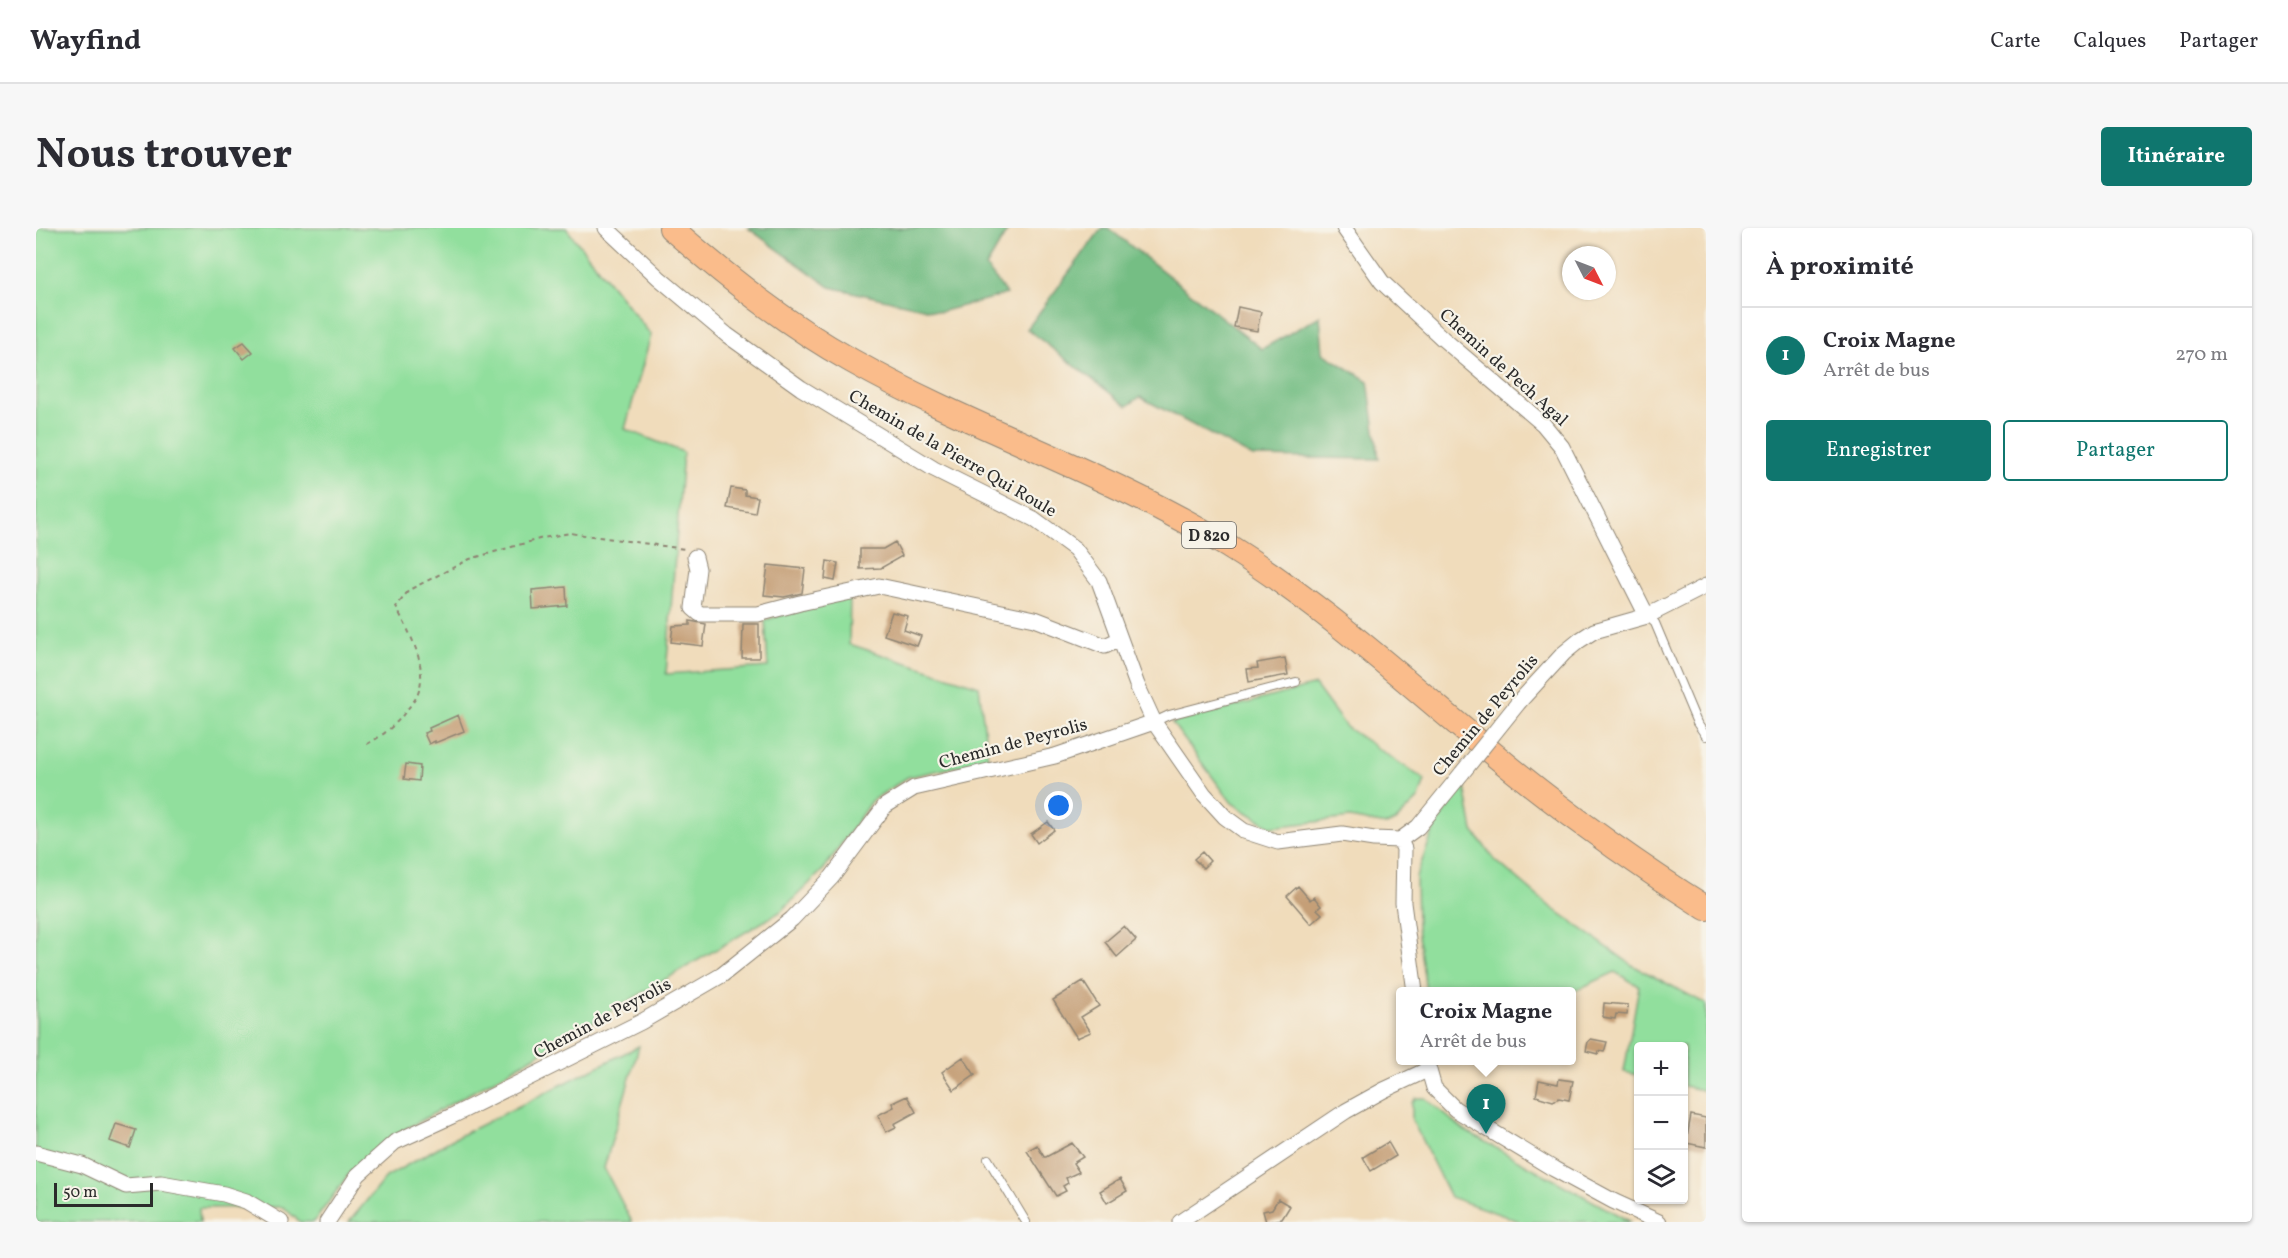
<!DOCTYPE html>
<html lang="fr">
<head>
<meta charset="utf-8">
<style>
  :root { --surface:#fff; --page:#f7f7f7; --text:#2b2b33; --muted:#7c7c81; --line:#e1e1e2; --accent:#0f766e }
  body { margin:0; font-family:Vollkorn,serif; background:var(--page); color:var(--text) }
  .controls { position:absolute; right:18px; bottom:18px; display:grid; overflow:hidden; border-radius:6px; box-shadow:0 2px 4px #0004 }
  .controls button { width:54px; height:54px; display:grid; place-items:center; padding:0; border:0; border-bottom:2px solid var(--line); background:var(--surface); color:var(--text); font:30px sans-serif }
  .compass { position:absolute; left:1526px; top:18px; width:54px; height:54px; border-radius:50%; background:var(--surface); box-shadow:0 2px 4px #0004; rotate:132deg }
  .scale { position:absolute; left:18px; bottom:15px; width:99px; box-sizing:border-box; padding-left:6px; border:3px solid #2b2b2b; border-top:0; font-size:16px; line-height:21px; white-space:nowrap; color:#2b2b2b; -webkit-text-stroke:4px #f7f3e8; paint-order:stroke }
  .you { position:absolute; left:1023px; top:578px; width:21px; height:21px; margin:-15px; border:4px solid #fff; border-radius:50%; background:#1a73e8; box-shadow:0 0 0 9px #1a73e833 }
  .badge { display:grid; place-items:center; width:39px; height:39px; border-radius:50%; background:var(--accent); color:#fff; font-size:20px; font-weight:700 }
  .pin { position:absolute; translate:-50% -50px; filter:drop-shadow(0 2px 3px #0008) }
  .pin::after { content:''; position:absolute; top:32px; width:21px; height:18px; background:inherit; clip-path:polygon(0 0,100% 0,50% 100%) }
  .popup { position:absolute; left:1360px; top:759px; width:180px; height:78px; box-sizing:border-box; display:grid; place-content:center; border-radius:6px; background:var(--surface); filter:drop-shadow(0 2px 4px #0005); font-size:20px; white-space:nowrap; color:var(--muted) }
  .popup b { font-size:22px; color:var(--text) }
  .popup::after { content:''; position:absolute; left:50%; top:100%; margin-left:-12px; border:12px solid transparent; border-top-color:var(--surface) }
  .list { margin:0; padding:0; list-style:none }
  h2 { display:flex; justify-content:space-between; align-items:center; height:78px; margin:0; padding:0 24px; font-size:26px }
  h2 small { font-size:20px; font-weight:400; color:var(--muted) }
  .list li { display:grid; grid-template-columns:39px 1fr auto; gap:18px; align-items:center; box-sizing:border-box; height:96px; padding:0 24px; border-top:2px solid var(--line) }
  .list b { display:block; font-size:22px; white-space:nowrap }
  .list p { margin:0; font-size:20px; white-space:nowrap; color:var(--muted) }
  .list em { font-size:20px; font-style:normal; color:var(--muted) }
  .actions { display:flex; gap:12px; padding:18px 24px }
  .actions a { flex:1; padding:14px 0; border:2px solid var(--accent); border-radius:6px; text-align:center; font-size:21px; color:var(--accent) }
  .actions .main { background:var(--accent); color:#fff }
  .icon { flex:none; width:33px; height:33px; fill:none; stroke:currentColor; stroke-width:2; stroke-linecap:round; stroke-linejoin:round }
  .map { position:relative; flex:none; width:1670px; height:994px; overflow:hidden; border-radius:6px }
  header { display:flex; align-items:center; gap:36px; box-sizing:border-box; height:84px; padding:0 30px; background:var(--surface); border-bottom:2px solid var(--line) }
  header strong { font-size:28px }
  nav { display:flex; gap:33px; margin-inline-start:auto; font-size:21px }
  .intro { display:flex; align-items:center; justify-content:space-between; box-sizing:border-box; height:144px; padding:0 36px }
  h1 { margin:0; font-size:42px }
  .button { padding:15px 27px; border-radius:6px; background:var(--accent); color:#fff; font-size:21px; font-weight:700 }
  main { display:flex; gap:36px; padding:0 36px }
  aside { flex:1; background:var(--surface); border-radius:6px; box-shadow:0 2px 4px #0004 }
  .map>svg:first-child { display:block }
  .green { fill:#91df9d; stroke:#5e8564; stroke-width:1.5 }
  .forest { fill:#74be84; stroke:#507458; stroke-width:1.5 }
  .building { fill:#c59f77 }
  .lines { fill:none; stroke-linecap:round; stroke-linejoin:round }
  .lane-casing { stroke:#8e8473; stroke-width:10 }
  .street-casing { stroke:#8e8473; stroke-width:17 }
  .primary-casing { stroke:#8e8473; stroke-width:26 }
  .path { stroke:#8e8473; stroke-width:2; stroke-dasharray:4.5 4.5; stroke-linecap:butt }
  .lane { stroke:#fff; stroke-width:8 }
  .street { stroke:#fff; stroke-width:15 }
  .primary { stroke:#fabc8b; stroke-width:24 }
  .street-bridge-casing { stroke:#8e8473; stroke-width:17; stroke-linecap:butt }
  .street-bridge { stroke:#fff; stroke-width:15 }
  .labels { text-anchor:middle; stroke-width:4.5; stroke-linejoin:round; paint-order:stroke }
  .shield { fill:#f7f3e8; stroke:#686764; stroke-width:1.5 }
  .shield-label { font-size:16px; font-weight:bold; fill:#2b2b2b }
  .street-label { font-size:18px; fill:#2b2b2b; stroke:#f7f3e8 }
</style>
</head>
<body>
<header>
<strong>Wayfind</strong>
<nav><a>Carte</a><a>Calques</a><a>Partager</a></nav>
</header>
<div class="intro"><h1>Nous trouver</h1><a class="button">Itinéraire</a></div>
<main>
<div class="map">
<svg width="1670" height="994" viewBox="0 0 1670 994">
  <rect width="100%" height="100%" fill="#f7f3e8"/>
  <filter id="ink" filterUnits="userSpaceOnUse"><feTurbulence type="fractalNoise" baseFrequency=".0167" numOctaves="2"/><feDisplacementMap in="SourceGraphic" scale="12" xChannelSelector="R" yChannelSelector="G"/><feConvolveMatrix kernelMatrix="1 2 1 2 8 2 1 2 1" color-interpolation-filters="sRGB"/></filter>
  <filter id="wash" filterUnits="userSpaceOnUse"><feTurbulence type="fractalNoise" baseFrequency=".008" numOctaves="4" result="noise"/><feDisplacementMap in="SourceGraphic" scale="24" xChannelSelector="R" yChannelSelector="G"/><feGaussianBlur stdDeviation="1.35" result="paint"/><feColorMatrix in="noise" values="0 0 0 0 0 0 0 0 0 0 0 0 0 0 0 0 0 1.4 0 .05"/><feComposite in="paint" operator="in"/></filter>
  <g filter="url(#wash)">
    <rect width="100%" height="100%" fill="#f0dcbb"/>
    <path class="green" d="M0 0H530L615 107 589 201 647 224 630 446 732 439 729 392 814 367 813 416 943 458 952 532 872 549 835 573 788 641 744 684 465 848 355 909 315 943 278 994H264L247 979 163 980 164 994H0Z
      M1279 457 1310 499 1389 552 1383 570 1360 593 1350 597 1314 590 1235 599 1196 575 1136 495Z
      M1428 554 1437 603 1459 632 1511 676 1596 737 1670 776V863L1648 858V818H1602V847L1588 844 1603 758 1579 744 1536 764 1390 763 1381 700 1380 649 1398 601Z
      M603 818 568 940 596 994H313L350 949 417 911Z
      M1380 870H1389L1429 903 1595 994H1486L1414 969 1376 892V875Z"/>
    <path class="forest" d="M712 0H973L950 39 971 66 904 84 794 59Z
      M1066 0H1072L1226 121 1284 88 1287 125 1332 153 1343 231 1217 229 1104 169 1091 178 991 101Z"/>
    <g id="blocks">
      <path class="building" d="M1202 79 1225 84 1221 103 1198 99Z
        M208 114 217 124 208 131 199 120Z
        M695 260 709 262V267L722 269 719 285 691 280Z
        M859 314 866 328 845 340 824 341V321H847Z
        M791 333 802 335 799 353 789 351Z
        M732 337 769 341 766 365 748 369 728 367Z
        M530 359 531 378 497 381 496 362Z
        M856 384 872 388 868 402 885 408 881 418 848 407Z
        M654 393 670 396 667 418 635 414 637 398 654 397Z
        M707 396H723V430H706Z
        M1249 430 1252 447 1213 454 1211 441 1222 440 1221 435Z
        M422 487 428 503 399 515V513L393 516 388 505 394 503 393 500Z
        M370 536 384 538 383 553 368 551Z
        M1012 594 1018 602 1001 615 995 606Z
        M1166 624 1174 633 1167 640 1158 631Z
        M1262 658 1274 672 1278 669 1285 678 1281 681 1286 686 1275 696 1251 668Z
        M1088 698 1100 712 1081 729 1069 714Z
        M1047 753 1063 778 1045 789 1055 804 1041 810 1017 772Z
        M1568 775 1592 777 1591 787 1580 786 1579 791 1567 789Z
        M1555 811 1571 814 1568 824 1563 823 1562 826 1550 823 1552 814Z
        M927 829 939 847 918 862 906 844Z
        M1523 851 1537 853 1533 872 1523 870 1517 873 1500 868 1503 852 1522 856Z
        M871 868 880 884 858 896 860 899 850 904 842 887 858 879 856 875Z
        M1655 887 1670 890V919L1650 915Z
        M80 896 100 902 94 920 74 913Z
        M1352 914 1360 928 1335 943 1327 929Z
        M1036 915 1047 929 1037 935 1043 944 1030 950 1032 955 1027 958 1030 963 1020 968 991 923 1001 917 1008 929H1010Z
        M1084 951 1091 963 1071 975 1064 963Z
        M1242 971 1254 978 1246 991 1230 994 1227 983 1236 981Z"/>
    </g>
  </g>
  <g filter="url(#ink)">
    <use href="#blocks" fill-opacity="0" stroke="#8e8473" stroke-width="1.5"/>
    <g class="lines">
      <defs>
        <path id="lane" d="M1611 388 1619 395 1661 495 1670 508
          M1118 494 1133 487 1260 454
          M952 931 990 994"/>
        <path id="street" d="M570 0 623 50 691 107 765 160 898 241 998 291 1039 321 1063 353 1101 457 1118 494 1168 566 1189 589 1208 603 1242 614 1306 606 1338 611 1364 612 1382 599 1426 545
          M1308 0 1346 54 1406 110 1507 196 1526 219 1611 388
          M659 329 662 341 657 380 664 386H722L764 375 843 358 999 391 1069 418 1084 411
          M1483 474 1528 425 1544 412 1558 403 1611 388 1670 358
          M1364 612 1368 621 1367 675 1379 764
          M1390 832 1398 860 1419 881 1518 941 1577 973 1623 994
          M0 925 46 937 90 958 125 955 188 966 210 973 245 994
          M291 994 322 947 359 914 416 888 605 794 686 747 756 691 796 649 849 578 878 560 1019 528 1118 494
          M1144 994 1310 883 1348 862 1391 842"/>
        <path id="primary" d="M635 0C692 50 750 96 816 133 938 202 1073 245 1192 318 1295 382 1383 466 1477 542 1538 591 1603 638 1670 680"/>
      </defs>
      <use href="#lane" class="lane-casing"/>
      <use href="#street" class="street-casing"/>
      <use href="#primary" class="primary-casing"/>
      <path class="path" d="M331 516C345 509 357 499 367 487 371 481 378 474 381 468 394 439 373 404 360 379L373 362 434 331 507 310 534 305 649 321"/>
      <use href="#lane" class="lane"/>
      <use href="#street" class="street"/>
      <use href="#primary" class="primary"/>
      <defs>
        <path id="street-bridge" d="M1426 545 1483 474"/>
      </defs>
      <use href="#street-bridge" class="street-bridge-casing"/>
      <use href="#street-bridge" class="street-bridge"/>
    </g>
  </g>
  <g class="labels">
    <rect class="shield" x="1146" y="294" width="54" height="26" rx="4.5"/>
    <g class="shield-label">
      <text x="1173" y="313">D 820</text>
    </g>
    <g class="street-label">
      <text transform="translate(1468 139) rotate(42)" y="6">Chemin de Pech Agal</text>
      <text transform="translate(917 225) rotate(30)" y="6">Chemin de la Pierre Qui Roule</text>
      <text transform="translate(1449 487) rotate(-50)" y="6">Chemin de Peyrolis</text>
      <text transform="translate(977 515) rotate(-15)" y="6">Chemin de Peyrolis</text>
      <text transform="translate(566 790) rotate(-28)" y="6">Chemin de Peyrolis</text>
    </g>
  </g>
</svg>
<div class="controls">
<button>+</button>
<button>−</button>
<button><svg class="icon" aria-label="layers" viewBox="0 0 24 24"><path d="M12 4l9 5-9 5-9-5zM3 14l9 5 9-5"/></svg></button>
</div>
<svg class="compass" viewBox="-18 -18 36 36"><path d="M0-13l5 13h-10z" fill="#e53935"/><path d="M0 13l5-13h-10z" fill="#7c7c81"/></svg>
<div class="scale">50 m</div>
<div class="you"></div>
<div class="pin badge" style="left:1450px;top:906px">1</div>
<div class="popup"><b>Croix Magne</b>Arrêt de bus</div>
</div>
<aside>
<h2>À proximité<small></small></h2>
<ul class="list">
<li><span class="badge">1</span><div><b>Croix Magne</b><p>Arrêt de bus</p></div><em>270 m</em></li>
</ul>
<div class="actions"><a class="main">Enregistrer</a><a>Partager</a></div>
</aside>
</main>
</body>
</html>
